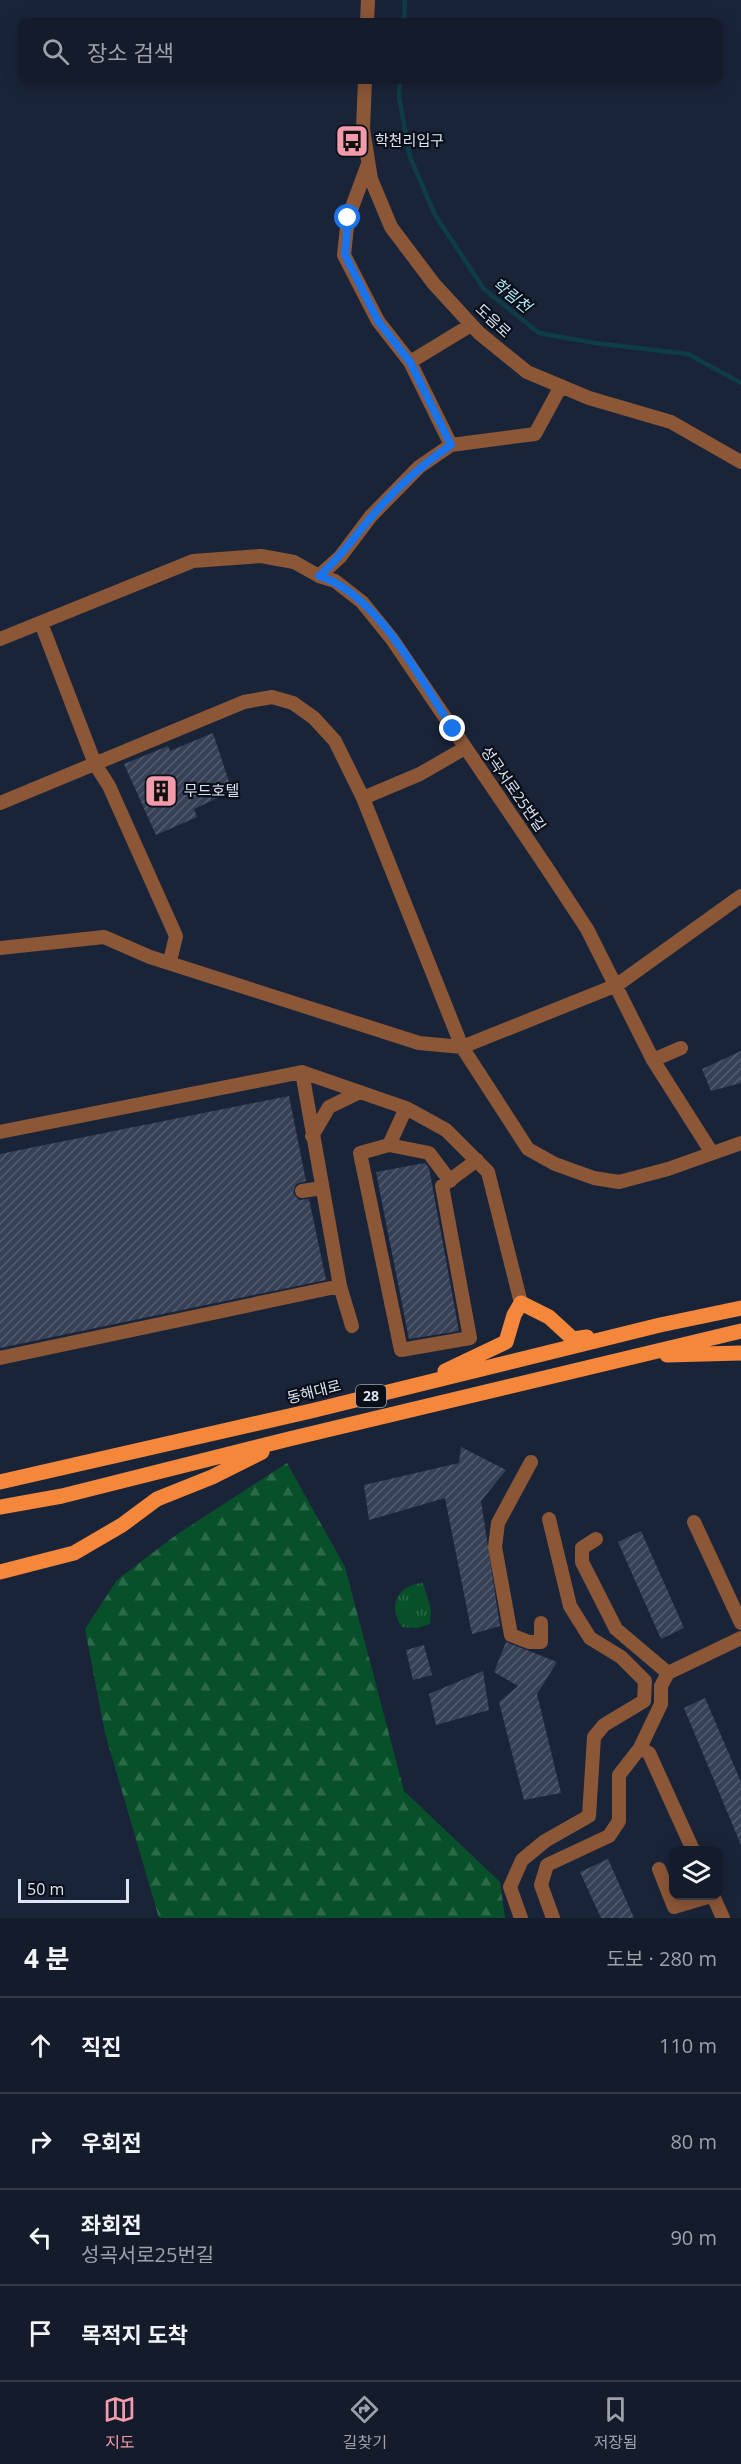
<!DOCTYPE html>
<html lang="ko">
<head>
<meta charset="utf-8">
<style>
  :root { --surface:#141b2b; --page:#212837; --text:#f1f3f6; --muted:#9da1a9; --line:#333947; --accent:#f39aab }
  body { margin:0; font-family:"Open Sans","Noto Sans KR",sans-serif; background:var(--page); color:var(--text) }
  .controls { position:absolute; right:18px; bottom:18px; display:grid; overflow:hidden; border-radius:12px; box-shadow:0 3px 15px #0003 }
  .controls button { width:54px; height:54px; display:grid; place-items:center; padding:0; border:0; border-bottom:2px solid var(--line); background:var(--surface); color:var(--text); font:30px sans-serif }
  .scale { position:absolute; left:18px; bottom:15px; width:111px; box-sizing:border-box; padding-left:6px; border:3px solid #dde4f3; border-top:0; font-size:16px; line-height:21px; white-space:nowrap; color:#dde4f3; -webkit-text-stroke:4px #090e17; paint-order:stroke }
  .stop { position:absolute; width:18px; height:18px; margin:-14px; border:4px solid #1a73e8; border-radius:50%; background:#fff }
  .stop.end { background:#1a73e8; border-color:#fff; box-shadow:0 2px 6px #0008 }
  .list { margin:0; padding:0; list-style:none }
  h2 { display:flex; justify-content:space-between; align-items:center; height:78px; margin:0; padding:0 24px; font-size:26px }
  h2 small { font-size:20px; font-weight:400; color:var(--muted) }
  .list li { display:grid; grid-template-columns:39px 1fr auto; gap:18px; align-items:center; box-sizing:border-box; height:96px; padding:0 24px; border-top:2px solid var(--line) }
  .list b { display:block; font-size:22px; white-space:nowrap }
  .list p { margin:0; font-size:20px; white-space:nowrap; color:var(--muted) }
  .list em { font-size:20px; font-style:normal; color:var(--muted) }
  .icon { flex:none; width:33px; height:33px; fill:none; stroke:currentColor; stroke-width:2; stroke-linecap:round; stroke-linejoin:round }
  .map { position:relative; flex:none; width:741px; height:1918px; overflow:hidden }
  .search { position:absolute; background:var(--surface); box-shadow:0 3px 15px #0003; left:18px; right:18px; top:18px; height:66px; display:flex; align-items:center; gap:15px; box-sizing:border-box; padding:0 21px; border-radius:12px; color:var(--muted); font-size:22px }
  .sheet { height:462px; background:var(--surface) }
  nav { display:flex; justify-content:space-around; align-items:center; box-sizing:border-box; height:84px; border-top:2px solid var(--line); background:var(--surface); font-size:16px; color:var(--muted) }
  nav a { display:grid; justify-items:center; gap:3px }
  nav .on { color:var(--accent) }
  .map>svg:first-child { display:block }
  .grass { fill:url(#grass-tufts) }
  .forest { fill:url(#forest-firs) }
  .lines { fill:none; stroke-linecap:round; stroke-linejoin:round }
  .stream { stroke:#0f3d47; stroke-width:4.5 }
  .building { fill:url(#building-hatch) }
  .street { stroke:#8c5737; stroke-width:14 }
  .primary { stroke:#f5873b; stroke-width:15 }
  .route { stroke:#1a73e8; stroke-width:8 }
  .labels { text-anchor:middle; stroke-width:4.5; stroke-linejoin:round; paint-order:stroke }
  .shield { fill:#090e17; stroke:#9da4b1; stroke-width:1.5 }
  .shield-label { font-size:14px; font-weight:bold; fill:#dde4f3 }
  .poi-label { font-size:15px; fill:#dde4f3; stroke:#090e17; text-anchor:start }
  .street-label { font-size:15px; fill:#dde4f3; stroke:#090e17 }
  .water-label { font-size:16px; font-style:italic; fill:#b1ecfb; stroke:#090e17 }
</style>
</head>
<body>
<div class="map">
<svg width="741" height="1918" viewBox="0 0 741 1918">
  <defs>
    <pattern id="grass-tufts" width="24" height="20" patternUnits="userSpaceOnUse" patternTransform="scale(1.5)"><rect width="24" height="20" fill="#08502a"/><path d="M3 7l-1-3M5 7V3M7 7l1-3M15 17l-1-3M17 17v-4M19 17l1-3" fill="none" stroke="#2c6949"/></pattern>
    <pattern id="forest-firs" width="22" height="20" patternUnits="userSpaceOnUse" patternTransform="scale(1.5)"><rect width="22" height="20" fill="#08502a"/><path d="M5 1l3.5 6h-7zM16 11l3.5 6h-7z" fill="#2c6949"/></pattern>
    <pattern id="building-hatch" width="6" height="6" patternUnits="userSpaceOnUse" patternTransform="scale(1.5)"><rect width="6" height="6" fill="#364158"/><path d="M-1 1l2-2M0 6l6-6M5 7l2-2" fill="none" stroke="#535c70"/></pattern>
  </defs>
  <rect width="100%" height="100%" fill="#1a2439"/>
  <path class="grass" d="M423 1583 431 1609 430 1624 417 1628 402 1627C387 1606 397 1585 423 1583Z"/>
  <path class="forest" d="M287 1463 345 1567 404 1791 500 1882 505 1918H159L105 1733 85 1629 117 1580 176 1535Z"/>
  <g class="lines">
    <path class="stream" d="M404 22 405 0
      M400 80 399 97 410 157 435 215 484 289 539 333 595 343 688 354 741 383"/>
  </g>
  <path class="building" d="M213 733 232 791 194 809 197 817 156 835 124 764 168 746 170 751Z
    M741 1051V1083L711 1091 702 1069Z
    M289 1096 306 1181 296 1184 293 1193 299 1200 309 1199 326 1280 0 1348V1154Z
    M425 1163 429 1168 459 1331 409 1339 376 1172Z
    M461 1447 506 1470 481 1501 500 1626 472 1634 445 1498 369 1520 364 1485 459 1463Z
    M641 1531 684 1628 661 1639 618 1542Z
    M506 1642 557 1662 537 1694 561 1793 524 1800 499 1702 518 1686 494 1672Z
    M424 1645 432 1675 413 1680 406 1650Z
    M483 1671 489 1710 436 1725 429 1694Z
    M705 1698 741 1782V1845L684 1708Z
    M608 1859 634 1918H601L580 1872Z"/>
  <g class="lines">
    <path class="street" d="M367 22 368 0
      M365 80 363 129 371 179 391 227 434 284 479 333 527 372 589 398 671 422 741 462
      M368 164 348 218 344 255 378 321 410 362 451 445
      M410 362 471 325
      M319 576 340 557 371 516 419 467 451 445 535 434 561 386
      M41 623 95 764 109 786 176 936 170 961
      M0 639 193 561 261 556 294 562 319 576 335 581 362 602 392 639 547 868 587 929 653 1060 712 1153
      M363 798 420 774 465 748
      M0 803 244 702 272 697 293 703 314 718 335 741 363 798 462 1047 528 1149 555 1164 594 1178 619 1182 668 1169 741 1143
      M0 948 104 937 150 957 419 1043 462 1047 617 985 741 896
      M653 1060 681 1048
      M406 1108 389 1145 360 1153 401 1350 470 1338 442 1186 477 1160
      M0 1132 302 1072 406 1108 446 1130 488 1172 521 1303
      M312 1136 329 1107 360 1092
      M389 1145 429 1153 450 1181
      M302 1191 322 1188
      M340 1286 352 1326
      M0 1358 340 1286 302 1072
      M531 1462 498 1523 495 1547 511 1635 529 1642H541V1623
      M694 1522 741 1623
      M596 1539 582 1548V1562L616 1629 668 1673 741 1638
      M640 1748 649 1753 693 1850
      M659 1869 674 1907 711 1896
      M713 1896 723 1918
      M521 1918 510 1887 522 1860 545 1841 589 1816 594 1737 604 1725 644 1701 645 1681 621 1657 590 1638 570 1606 549 1519
      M553 1918 541 1885 547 1865 609 1836 619 1821V1775L640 1748 661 1704V1686L668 1673"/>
    <path class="primary" d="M667 1355 741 1353
      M445 1371 506 1342 514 1315 521 1303 549 1317 573 1339 587 1337
      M0 1482 311 1411 660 1325 741 1308
      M0 1507 62 1496 289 1439 741 1331
      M0 1572 74 1553 122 1525 157 1499 212 1477 262 1452"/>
  </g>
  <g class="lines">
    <path class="route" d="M348 218 345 255 378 321 410 362 451 445C421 465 395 489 372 516 354 537 340 558 319 576 377 593 421 681 453 729"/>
  </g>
  <defs>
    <symbol id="bus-square" viewBox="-11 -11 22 22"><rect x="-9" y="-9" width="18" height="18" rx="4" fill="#f39aab" stroke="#090e17"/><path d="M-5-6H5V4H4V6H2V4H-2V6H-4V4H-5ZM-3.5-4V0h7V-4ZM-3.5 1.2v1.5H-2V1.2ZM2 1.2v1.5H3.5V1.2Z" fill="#111"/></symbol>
    <symbol id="building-square" viewBox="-11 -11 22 22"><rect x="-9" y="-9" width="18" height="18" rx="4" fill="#f39aab" stroke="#090e17"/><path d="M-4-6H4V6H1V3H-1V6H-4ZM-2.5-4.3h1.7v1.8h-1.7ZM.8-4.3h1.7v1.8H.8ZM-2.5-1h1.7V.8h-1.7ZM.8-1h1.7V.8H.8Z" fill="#111"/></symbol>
  </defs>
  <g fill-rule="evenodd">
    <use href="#bus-square" x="333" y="122" width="38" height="38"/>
    <use href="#building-square" x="142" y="772" width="38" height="38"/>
  </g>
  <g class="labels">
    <rect class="shield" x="356" y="1385" width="30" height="22" rx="4.5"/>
    <g class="shield-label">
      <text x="371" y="1401">28</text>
    </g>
    <g class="poi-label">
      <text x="375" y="146">학천리입구</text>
      <text x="184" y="796">무드호텔</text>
    </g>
    <g class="street-label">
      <text transform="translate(493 321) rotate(43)" y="5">도음로</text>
      <text transform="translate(513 789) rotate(55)" y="5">성곡서로25번길</text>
      <text transform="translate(314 1392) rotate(-14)" y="5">동해대로</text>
    </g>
    <g class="water-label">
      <text transform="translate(512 295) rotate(39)" y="6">학림천</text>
    </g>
  </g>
</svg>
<div class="controls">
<button><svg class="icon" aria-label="layers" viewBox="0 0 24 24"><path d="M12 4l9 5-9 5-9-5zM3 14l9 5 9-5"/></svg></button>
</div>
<div class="scale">50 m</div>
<div class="stop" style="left:348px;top:218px"></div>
<div class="stop end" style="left:453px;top:729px"></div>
<div class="search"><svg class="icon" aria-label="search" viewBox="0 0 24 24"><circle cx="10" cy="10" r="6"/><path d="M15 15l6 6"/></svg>장소 검색</div>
</div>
<section class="sheet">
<h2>4 분<small>도보 · 280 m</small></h2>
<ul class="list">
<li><svg class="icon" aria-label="ahead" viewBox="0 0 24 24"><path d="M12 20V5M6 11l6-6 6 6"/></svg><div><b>직진</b></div><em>110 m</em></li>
<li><svg class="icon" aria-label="right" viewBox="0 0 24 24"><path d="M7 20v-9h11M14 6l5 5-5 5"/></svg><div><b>우회전</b></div><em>80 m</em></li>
<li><svg class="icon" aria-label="left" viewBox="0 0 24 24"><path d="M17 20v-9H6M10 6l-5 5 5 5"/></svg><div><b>좌회전</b><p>성곡서로25번길</p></div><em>90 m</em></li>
<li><svg class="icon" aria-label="arrive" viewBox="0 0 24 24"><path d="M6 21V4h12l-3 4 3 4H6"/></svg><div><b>목적지 도착</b></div></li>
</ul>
</section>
<nav>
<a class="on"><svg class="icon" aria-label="map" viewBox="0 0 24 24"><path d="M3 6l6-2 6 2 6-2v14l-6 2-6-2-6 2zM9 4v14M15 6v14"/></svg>지도</a>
<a><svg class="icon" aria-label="directions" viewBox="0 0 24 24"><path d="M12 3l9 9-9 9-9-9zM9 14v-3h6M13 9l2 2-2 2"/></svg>길찾기</a>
<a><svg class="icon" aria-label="saved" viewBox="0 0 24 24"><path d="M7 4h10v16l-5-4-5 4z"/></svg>저장됨</a>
</nav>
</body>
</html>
